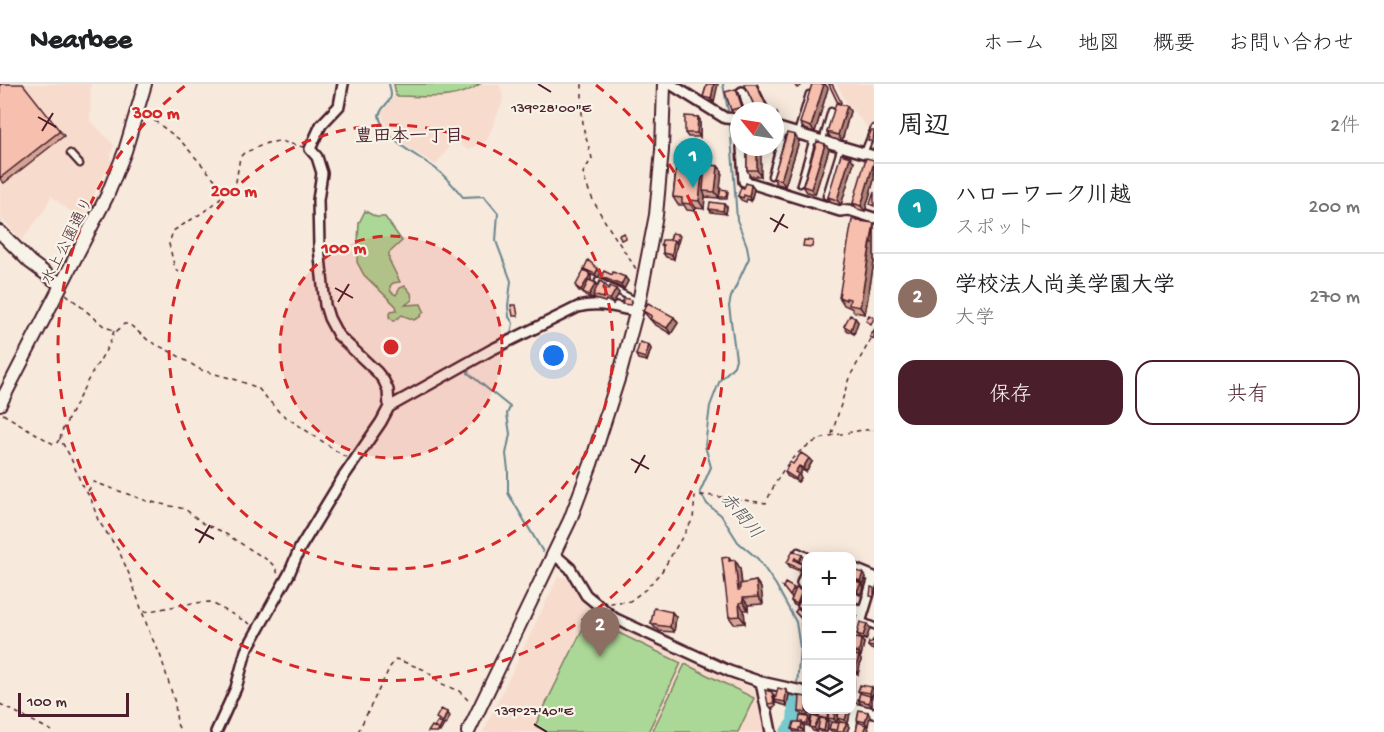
<!DOCTYPE html>
<html lang="ja">
<head>
<meta charset="utf-8">
<style>
  :root { --surface:#fff; --page:#f6f6f6; --text:#202124; --muted:#757577; --line:#e0e0e0; --accent:#4a1f2b }
  body { margin:0; font-family:"Gochi Hand","Klee One",sans-serif; background:var(--page); color:var(--text) }
  .controls { position:absolute; right:18px; bottom:18px; display:grid; overflow:hidden; border-radius:12px; box-shadow:0 3px 15px #0003 }
  .controls button { width:54px; height:54px; display:grid; place-items:center; padding:0; border:0; border-bottom:2px solid var(--line); background:var(--surface); color:var(--text); font:30px sans-serif }
  .compass { position:absolute; left:730px; top:18px; width:54px; height:54px; border-radius:50%; background:var(--surface); box-shadow:0 3px 15px #0003; rotate:300deg }
  .scale { position:absolute; left:18px; bottom:15px; width:111px; box-sizing:border-box; padding-left:6px; border:3px solid #4a1f2b; border-top:0; font-size:16px; line-height:21px; white-space:nowrap; color:#4a1f2b; -webkit-text-stroke:4px #f7f3e8; paint-order:stroke }
  .you { position:absolute; left:554px; top:272px; width:21px; height:21px; margin:-15px; border:4px solid #fff; border-radius:50%; background:#1a73e8; box-shadow:0 0 0 9px #1a73e833 }
  .badge { display:grid; place-items:center; width:39px; height:39px; border-radius:50%; background:var(--accent); color:#fff; font-size:20px; font-weight:700 }
  .pin { position:absolute; translate:-50% -50px; filter:drop-shadow(0 2px 3px #0008) }
  .pin::after { content:''; position:absolute; top:32px; width:21px; height:18px; background:inherit; clip-path:polygon(0 0,100% 0,50% 100%) }
  .list { margin:0; padding:0; list-style:none }
  h2 { display:flex; justify-content:space-between; align-items:center; height:78px; margin:0; padding:0 24px; font-size:26px }
  h2 small { font-size:20px; font-weight:400; color:var(--muted) }
  .list li { display:grid; grid-template-columns:39px 1fr auto; gap:18px; align-items:center; box-sizing:border-box; height:90px; padding:0 24px; border-top:2px solid var(--line) }
  .list b { display:block; font-size:22px; white-space:nowrap }
  .list p { margin:0; font-size:20px; white-space:nowrap; color:var(--muted) }
  .list em { font-size:20px; font-style:normal; color:var(--muted) }
  .actions { display:flex; gap:12px; padding:18px 24px }
  .actions a { flex:1; padding:14px 0; border:2px solid var(--accent); border-radius:18px; text-align:center; font-size:21px; color:var(--accent) }
  .actions .main { background:var(--accent); color:#fff }
  .icon { flex:none; width:33px; height:33px; fill:none; stroke:currentColor; stroke-width:2; stroke-linecap:round; stroke-linejoin:round }
  .map { position:relative; flex:none; width:874px; height:648px; overflow:hidden }
  header { display:flex; align-items:center; gap:36px; box-sizing:border-box; height:84px; padding:0 30px; background:var(--surface); border-bottom:2px solid var(--line) }
  header strong { font-size:28px }
  nav { display:flex; gap:33px; margin-inline-start:auto; font-size:21px }
  main { display:flex }
  aside { flex:1; background:var(--surface) }
  .map>svg:first-child { display:block }
  .built { fill:#f7dcce }
  .green { fill:#acd897; stroke:#7b7c61; stroke-width:1.5 }
  .lines { fill:none; stroke-linecap:round; stroke-linejoin:round }
  .stream { stroke:#66858d; stroke-width:2 }
  .river { stroke:#78c9ce; stroke-width:14 }
  .lane-casing { stroke:#4a1f2b; stroke-width:9 }
  .street-casing { stroke:#4a1f2b; stroke-width:14 }
  .secondary-casing { stroke:#4a1f2b; stroke-width:16 }
  .path { stroke:#4a1f2b; stroke-width:1.5; stroke-dasharray:4.5 4.5; stroke-linecap:butt }
  .lane { stroke:#f7f3e8; stroke-width:4.5 }
  .street { stroke:#f7f3e8; stroke-width:9 }
  .secondary { stroke:#f7f3e8; stroke-width:12 }
  .wall { fill:#d4a495; stroke:#4a1f2b; stroke-width:1.5 }
  .shaded-wall { fill:#ad8679; stroke:#4a1f2b; stroke-width:1.5 }
  .building { fill:#f7bfad; stroke:#4a1f2b; stroke-width:1.5 }
  .ticks { fill:none; stroke:#4a1f2b; stroke-width:2 }
  .ring { fill:none; stroke:#d62828; stroke-width:3; stroke-dasharray:10 8 }
  .labels { text-anchor:middle; stroke-width:4.5; stroke-linejoin:round; paint-order:stroke }
  .street-label { font-size:16px; fill:#4a1f2b; stroke:#f7f3e8 }
  .neighbourhood-label { font-size:18px; font-weight:bold; fill:#4a1f2b; stroke:#f7f3e8 }
  .water-label { font-size:18px; font-style:italic; fill:#58525c; stroke:#f7f3e8 }
  .ticks-label { font-size:15px; text-anchor:middle; fill:#4a1f2b; stroke:#f7f3e8; stroke-width:4.5; stroke-linejoin:round; paint-order:stroke }
  .centre { fill:#d62828; stroke:#f7f3e8; stroke-width:3 }
  .ring-label { font-size:18px; text-anchor:middle; font-weight:bold; fill:#d62828; stroke:#f7f3e8; stroke-width:4.5; stroke-linejoin:round; paint-order:stroke }
</style>
</head>
<body>
<header>
<strong>Nearbee</strong>
<nav><a>ホーム</a><a>地図</a><a>概要</a><a>お問い合わせ</a></nav>
</header>
<main>
<div class="map">
<svg width="874" height="648" viewBox="0 0 874 648">
  <rect width="100%" height="100%" fill="#f7e9dc"/>
  <filter id="ink" filterUnits="userSpaceOnUse"><feTurbulence type="fractalNoise" baseFrequency=".0167" numOctaves="2"/><feDisplacementMap in="SourceGraphic" scale="12" xChannelSelector="R" yChannelSelector="G"/><feConvolveMatrix kernelMatrix="1 2 1 2 8 2 1 2 1" color-interpolation-filters="sRGB"/></filter>
  <g filter="url(#ink)">
    <path class="built" d="M0 0H91L90 36 114 61 110 75 112 77 108 89 105 88 81 136 51 112 44 127 22 156 0 133Z
      M392 0H498L502 6 503 17 487 56 468 66 454 56 436 81 410 65 386 43 382 29 393 14 395 9Z
      M837 0H874V40L869 45 847 20Z
      M558 493H568L585 520 600 534 724 593 754 604 765 648H483Z"/>
    <path class="green" d="M394 0H480C455 18 424 12 396 12Z
      M365 127 376 133H385L402 157 389 169V176L400 198 393 199 390 202 391 208 396 211 400 204 405 202 411 209 412 216 405 221 421 220 424 227 420 233 414 236 402 231 394 237 389 233 391 227 397 226 396 222 364 191 357 178 359 139Z
      M588 534 681 579 648 648H547L535 642Z
      M685 580 754 614 738 648H652Z"/>
    <g class="lines">
      <path class="stream" d="M389 0C395 20 386 15 379 31 383 56 418 71 436 85 446 93 455 103 463 113L484 112 498 129 496 157 511 197 508 222 509 233 513 239 511 251
        M723 0 729 32
        M730 38 737 136 747 162 749 174 731 213 729 222 736 275 734 282 720 296 710 322 705 362 711 383 700 408 707 420 721 431 738 458 758 475 776 501 796 538 800 564 797 601
        M0 137V140
        M474 281 469 285 468 289 510 323 507 330 510 350 506 370 508 386V409L543 468
        M756 603 766 648"/>
      <path class="river" d="M787 648 794 638 796 609"/>
      <defs>
        <path id="lane" d="M797 50 809 10
          M822 58 831 27
          M70 69 80 80
          M864 69 874 44
          M771 92 784 46
          M800 100 813 55
          M826 112 841 63
          M598 197 637 217
          M798 467 808 472
          M860 536 874 542"/>
        <path id="street" d="M667 0 672 1 725 34 739 35
          M742 8 751 27
          M775 43 874 72
          M742 63 744 97 840 127 849 126 874 134
          M389 323 491 266 578 223C598 217 617 224 637 227
          M554 470 570 484 586 511 614 534 729 587 761 598 771 648
          M852 484 874 493
          M806 489 802 499 806 503
          M852 523 863 529
          M852 565 874 493
          M761 598 806 608
          M852 624 874 629
          M216 648 236 604 246 567 289 490 300 464 342 395 381 338 389 323 388 306 384 297 377 288 338 251 329 234 325 221 319 163 318 116 322 89 317 73 310 65 321 41 339 22 343 0
          M851 648 854 624"/>
        <path id="secondary" d="M0 148 30 178 61 201
          M0 320 107 112 125 67 145 0
          M468 648 570 436 591 380 620 289 639 218 656 131 662 66 664 0"/>
      </defs>
      <use href="#lane" class="lane-casing"/>
      <use href="#street" class="street-casing"/>
      <use href="#secondary" class="secondary-casing"/>
      <path class="path" d="M582 0V31L584 47 592 74 583 89C591 122 618 156 636 185
        M147 31 180 56 225 107
        M179 188 175 185 169 160 173 147 210 124 226 108 235 104 240 73 244 69 267 59 280 57 303 63
        M66 210 105 243 117 247 124 240H129L149 257 175 270 201 286 237 296 258 304 280 329 347 374
        M114 247 109 261 88 296 62 347 60 355 70 372 81 399 91 415 98 436 119 467 129 490 150 550 160 570 175 619 177 640 181 648
        M3 330 55 361 59 356
        M832 350 849 294 871 255
        M88 407 94 398 147 417 185 425 204 440 221 447 269 477 276 484 278 491
        M610 519 630 517 646 505 662 487 693 435 695 412 705 411 766 419C781 384 800 355 841 350 853 348 862 345 874 346
        M144 528 193 519 210 518 252 541
        M0 620 54 648
        M358 648 390 583 396 575 425 586 442 600 459 607 470 618"/>
      <use href="#lane" class="lane"/>
      <use href="#street" class="street"/>
      <use href="#secondary" class="secondary"/>
    </g>
    <path class="wall" d="M0 0 60 47 64 52 4 99 0 95Z
      M707 0 714 18 706 16 703 13Z
      M757 0 770 27H757Z
      M829 0 841 20 850 27 842 57 831 54 827 48 838 19Z
      M828 4 815 48 804 45 800 39Z
      M739 9 744 27H739V29L734 30 731 26Z
      M698 33 700 36V53H688L685 49Z
      M799 57 785 102 777 100 773 94Z
      M747 63 761 92H750L747 86Z
      M829 65 815 110 807 108 803 102Z
      M690 67 694 71 709 81 718 82 722 87 719 110 728 108 727 115H720L719 114 706 113 705 111 704 125 696 124 695 127 687 126 684 121H678L673 113 676 83 674 80Z
      M850 73 854 78 841 121 832 119 828 113Z
      M874 76V96L865 127 857 125 853 119Z
      M751 101 754 105 751 117 747 115 746 118 741 116 738 112 744 104Z
      M727 123 726 130 711 128 709 125Z
      M874 139V178L865 230 855 228 851 224 844 221 839 213Z
      M678 150 680 152 678 159H676L677 160 674 175 666 173 663 169V163L661 160 670 156Z
      M584 185 601 189 598 194 590 190 591 193V197L596 199 598 202 605 200 608 204 607 206 619 209 613 220 606 216 605 218 595 215 593 212 592 215 585 212 583 209 579 207 576 203 586 187Z
      M602 193H625L628 197 624 205 605 196Z
      M643 227 678 239 671 250 654 240Z
      M855 234 858 238 854 250 846 246 844 242Z
      M649 261 651 265 647 277 638 275 636 271Z
      M812 378 806 388 802 386 799 391 801 394 798 398 787 392 785 388 793 380Z
      M802 471 805 475 802 480 804 484 802 488 790 483 787 479Z
      M729 473 731 477 740 484 742 500 756 497 761 504 763 520 748 521V526H744L745 539 734 540 729 533Z
      M863 489 866 493 863 501 864 503 860 511 852 507V491Z
      M783 503 795 506 803 509 807 508V556H805L802 552 804 538 795 528 799 526 797 522 794 521 791 517 792 514Z
      M672 528 676 533 674 548 659 547 658 545 655 544 651 539Z
      M870 544 866 556 859 554 857 550Z
      M874 555V566L871 565 868 562Z
      M864 559 861 572 854 571 852 568V565Z
      M859 572 861 576 858 590 852 588V577Z
      M872 603 874 606V609L872 613H870L872 616V623L861 620 858 616 860 609 858 607Z
      M789 610 787 622 777 619 775 617 776 622 771 624 768 620 774 612 775 614Z
      M807 613 818 633 819 634 820 626H828L827 629 828 630 829 626H838L837 639 849 643 847 648H837L831 647 829 645 831 638 828 635V637H826L828 639 827 648H820L818 645 817 648 813 647 810 643 811 634 809 633 808 632 802 631 799 628Z
      M839 626H848L850 628 848 640 840 638 838 634Z
      M810 635 809 642 803 641 804 642V648H794L792 645 799 638Z"/>
    <path class="shaded-wall" d="M714 0H718L714 18 711 15Z
      M756 0H757L770 27 767 23Z
      M824 0H825L828 4 815 48 811 43Z
      M736 5 739 9 744 27 742 23Z
      M847 22 850 27 842 57 838 51Z
      M777 28 778 30 775 39V34Z
      M698 33 700 36V53L697 49Z
      M795 51 799 57 785 102 781 96Z
      M825 60 829 65 815 110 811 105Z
      M757 63H761V92L757 86Z
      M704 73 709 80 706 107H703L705 111 704 125 699 117Z
      M850 73 854 78 841 121 837 116Z
      M874 78V96L865 127 861 122Z
      M718 82 722 87 719 114 715 108Z
      M751 101 754 105 751 117 749 113Z
      M690 116 696 124 695 127 690 120Z
      M724 120 727 123 726 130 723 127Z
      M874 141V178L865 230 860 223Z
      M674 156 677 160 674 175 672 171Z
      M598 185 601 189 598 194 595 190Z
      M589 189 591 193V196L584 209 581 206Z
      M625 193 628 197 624 205 621 201Z
      M596 199 598 203 592 215 589 211Z
      M616 205 619 209 613 220 610 216Z
      M674 233 678 239 671 250 667 244Z
      M855 234 858 238 854 250 851 246Z
      M649 261 651 265 647 277 645 274Z
      M809 374 812 378 806 388 803 384Z
      M799 382 802 386 799 391 801 394 798 398 796 395 795 388Z
      M802 471 805 475 802 480 804 484 802 488 800 485 802 480 799 477Z
      M735 476 740 484 743 514 738 506Z
      M863 489 866 493 863 501 860 497Z
      M756 497 761 504 763 520 758 513Z
      M861 499 864 503 860 511 857 507Z
      M802 507 804 511 801 513 803 515 799 523 797 520Z
      M743 514 748 521V526L743 518Z
      M807 518 806 530 804 527Z
      M739 519 744 526 745 539 740 532Z
      M672 528 676 533 674 548 670 543Z
      M867 540 870 544 866 556 863 552Z
      M861 555 864 559 861 572 859 569Z
      M859 572 861 576 858 590 855 586Z
      M852 591 854 595V605L852 602Z
      M872 603 874 606 872 613 870 609Z
      M852 604 854 607 852 618Z
      M786 606 789 610 787 622 785 618Z
      M772 608 774 612 776 622 774 619Z
      M870 612 872 616V623L869 619Z
      M816 626H819L817 635 815 631Z
      M835 626H838L837 639 834 635Z
      M848 626 850 628 848 640 845 636Z
      M447 628 450 632 446 641 443 638Z
      M868 628 870 632 868 642 865 638Z
      M819 634 822 637 817 648 814 644Z
      M826 635 828 639 827 648H825L824 647Z
      M802 638 804 642V648L801 644Z
      M847 639 849 643 847 648H843L844 644Z
      M442 640 444 641 440 648H438Z
      M866 641 869 645 867 648H863Z"/>
    <path class="building" d="M0 0H23L60 47 0 94Z
      M707 0H714L711 15 703 13Z
      M744 0H756L767 23 757 27Z
      M794 0H800L801 2 797 4Z
      M812 0H824L811 43 800 39Z
      M829 0H832L841 18 838 19Z
      M736 5 742 23 731 26 725 8Z
      M836 19 847 22 838 51 827 48Z
      M685 32 698 33 697 49H685Z
      M871 47H874L873 58 868 56Z
      M787 49 795 51 781 96 773 94Z
      M817 57 825 60 811 105 803 102Z
      M747 63H757V86H747Z
      M678 65 690 67V71L704 73 699 117 690 116V120L682 119V114L673 113 677 80H674Z
      M841 70 850 73 837 116 828 113Z
      M866 74 874 76V78L861 122 853 119Z
      M705 80 718 82 715 108 703 107Z
      M746 99 751 101 749 113 744 111 743 114 738 112 741 103 744 104Z
      M721 105 727 106 726 113H719Z
      M874 108V122L870 120Z
      M710 118 724 120 723 127 709 125Z
      M852 136 874 139 860 223 849 221 850 215 846 214V216L839 213Z
      M624 149 626 154 621 156 619 151Z
      M672 149 678 150 677 157 670 156Z
      M662 156H674L672 171 663 169V161L661 160Z
      M804 156 813 157 812 163 803 162Z
      M588 176 598 185 595 190 584 185Z
      M584 186 589 189V193L581 206 576 203V201Z
      M604 187 612 191 613 188 625 193 621 201 602 193Z
      M589 196 596 199 589 211 583 208Z
      M600 197 605 200 603 205 608 206 610 202 616 205 610 216 604 212 603 214 593 211Z
      M624 214 632 216 631 221 622 220Z
      M648 219 674 233 667 244 650 235 652 232 643 227Z
      M511 221H516L518 232H513Z
      M850 231 855 234 851 246 844 242Z
      M869 231 874 234 871 240 866 237Z
      M874 246V255L870 253Z
      M640 258 649 261 645 274 636 271Z
      M801 369 809 374 803 384 799 382 795 388 798 390 796 395 785 388 790 378 793 380Z
      M793 466 802 471 799 477 795 474 794 476 802 480 800 485 787 479Z
      M729 473V477L735 476 738 506H740V500L756 497 758 513 743 514V518L739 519 740 532 729 533 722 474Z
      M853 486 863 489 860 497 852 494Z
      M854 496 861 499 857 507 852 505V499Z
      M785 499 794 504 790 512 783 503Z
      M871 503 874 504V513L870 512Z
      M796 504 802 507 797 520 791 517Z
      M804 507 807 508V516L801 513Z
      M801 515 807 517 804 527 797 523Z
      M654 524 672 528 670 543 655 541 656 540 651 539Z
      M797 525 807 530 804 537 795 528Z
      M807 538V551L802 552 801 539Z
      M860 538 867 540 863 552 857 550Z
      M854 554 861 555 859 569 852 567Z
      M874 555V563L868 562 869 558 871 559Z
      M853 571 859 572 855 586 852 585V577Z
      M860 601 872 603 870 609 858 607Z
      M778 604 786 606 785 618 775 616Z
      M765 606 772 608 774 619 768 620Z
      M860 609 870 612 869 619 858 616Z
      M800 612 807 613 806 628H799Z
      M441 625 447 628 443 638 436 634Z
      M807 626H816L815 631 807 630Z
      M820 626H826L825 629H828L827 635 819 633Z
      M829 626H835L834 635 828 634Z
      M839 626H848L845 636 838 634Z
      M859 626 868 628 865 638 857 636Z
      M800 632 809 633 807 640 799 638Z
      M812 632 819 634 814 644 810 643Z
      M820 634 826 635 824 647 818 645Z
      M438 637 442 640 439 646 434 643Z
      M794 638H802L801 644H799V647L792 645Z
      M831 638 839 639 837 646 829 645Z
      M839 638 847 639 844 644 843 648H837Z
      M858 638 866 641 863 648H856Z
      M432 642 439 646 438 648H428Z"/>
  </g>
  <path class="ticks" d="M538 0 551 8M38 33 56 43M42 47 53 29M770 134 788 144M774 148 784 130M335 204 353 214M338 218 349 200M631 375 649 385M635 389 645 371M195 445 214 455M199 459 210 441M534 640 547 648"/>
  <circle cx="391" cy="263" r="111" fill="#d62828" fill-opacity=".12"/>
  <g class="ring">
    <circle cx="391" cy="263" r="111"/>
    <circle cx="391" cy="263" r="222"/>
    <path d="M596 1A333 333 0 1 1 186 1"/>
  </g>
  <g class="labels">
    <g class="street-label">
      <text transform="translate(66 156) rotate(-63)" y="6">水上公園通り</text>
    </g>
    <g class="neighbourhood-label">
      <text x="409" y="57">豊田本一丁目</text>
    </g>
    <g class="water-label">
      <text transform="translate(742 431) rotate(50)" y="6">赤間川</text>
    </g>
  </g>
  <g class="ticks-label">
    <text x="551" y="28">139°28'00"E</text>
    <text x="534" y="631">139°27'40"E</text>
  </g>
  <circle cx="391" cy="263" r="9" class="centre"/>
  <g class="ring-label">
    <text x="156" y="34">300 m</text>
    <text x="234" y="112">200 m</text>
    <text x="344" y="169">100 m</text>
  </g>
</svg>
<div class="controls">
<button>+</button>
<button>−</button>
<button><svg class="icon" aria-label="layers" viewBox="0 0 24 24"><path d="M12 4l9 5-9 5-9-5zM3 14l9 5 9-5"/></svg></button>
</div>
<svg class="compass" viewBox="-18 -18 36 36"><path d="M0-13l5 13h-10z" fill="#e53935"/><path d="M0 13l5-13h-10z" fill="#757577"/></svg>
<div class="scale">100 m</div>
<div class="you"></div>
<div class="pin badge" style="left:693px;top:104px;background:#0f9aa8">1</div>
<div class="pin badge" style="left:600px;top:573px;background:#8d6e63">2</div>
</div>
<aside>
<h2>周辺<small>2件</small></h2>
<ul class="list">
<li><span class="badge" style="background:#0f9aa8">1</span><div><b>ハローワーク川越</b><p>スポット</p></div><em>200 m</em></li>
<li><span class="badge" style="background:#8d6e63">2</span><div><b>学校法人尚美学園大学</b><p>大学</p></div><em>270 m</em></li>
</ul>
<div class="actions"><a class="main">保存</a><a>共有</a></div>
</aside>
</main>
</body>
</html>
